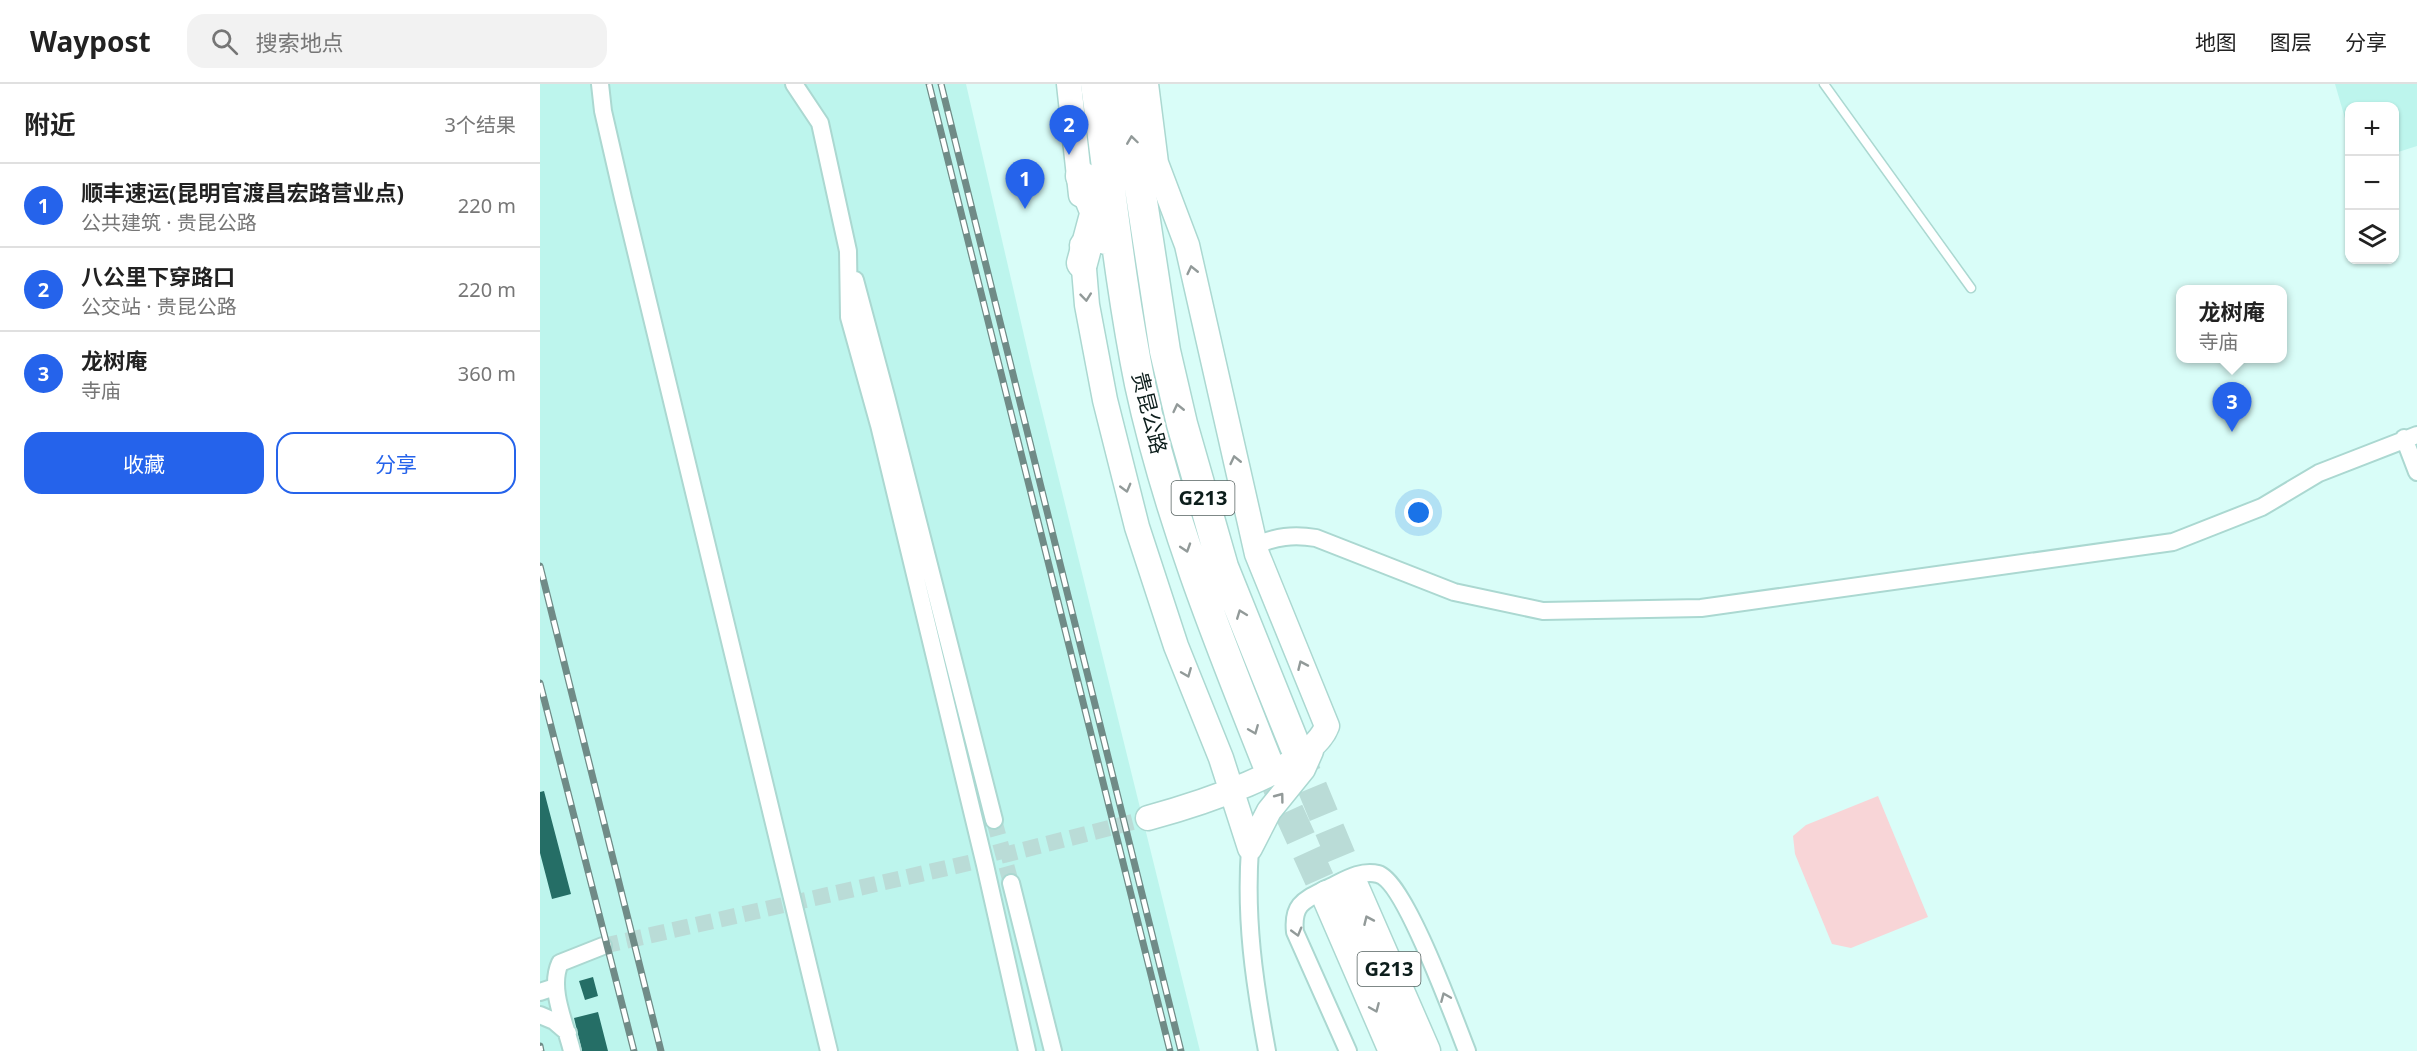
<!DOCTYPE html>
<html lang="zh">
<head>
<meta charset="utf-8">
<style>
  :root { --surface:#fff; --page:#f2f2f2; --text:#222; --muted:#767676; --line:#e0e0e0; --accent:#2563eb }
  body { margin:0; font-family:"Noto Sans","Noto Sans SC",sans-serif; background:var(--page); color:var(--text) }
  .controls { position:absolute; right:18px; top:18px; display:grid; overflow:hidden; border-radius:12px; box-shadow:0 2px 4px #0004 }
  .controls button { width:54px; height:54px; display:grid; place-items:center; padding:0; border:0; border-bottom:2px solid var(--line); background:var(--surface); color:var(--text); font:30px sans-serif }
  .you { position:absolute; left:879px; top:429px; width:21px; height:21px; margin:-15px; border:4px solid #fff; border-radius:50%; background:#1a73e8; box-shadow:0 0 0 9px #1a73e833 }
  .badge { display:grid; place-items:center; width:39px; height:39px; border-radius:50%; background:var(--accent); color:#fff; font-size:20px; font-weight:700 }
  .pin { position:absolute; translate:-50% -50px; filter:drop-shadow(0 2px 3px #0008) }
  .pin::after { content:''; position:absolute; top:32px; width:21px; height:18px; background:inherit; clip-path:polygon(0 0,100% 0,50% 100%) }
  .popup { position:absolute; left:1636px; top:201px; width:111px; height:78px; box-sizing:border-box; display:grid; place-content:center; border-radius:12px; background:var(--surface); filter:drop-shadow(0 2px 4px #0005); font-size:20px; white-space:nowrap; color:var(--muted) }
  .popup b { font-size:22px; color:var(--text) }
  .popup::after { content:''; position:absolute; left:50%; top:100%; margin-left:-12px; border:12px solid transparent; border-top-color:var(--surface) }
  .list { margin:0; padding:0; list-style:none }
  h2 { display:flex; justify-content:space-between; align-items:center; height:78px; margin:0; padding:0 24px; font-size:26px }
  h2 small { font-size:20px; font-weight:400; color:var(--muted) }
  .list li { display:grid; grid-template-columns:39px 1fr auto; gap:18px; align-items:center; box-sizing:border-box; height:84px; padding:0 24px; border-top:2px solid var(--line) }
  .list b { display:block; font-size:22px; white-space:nowrap }
  .list p { margin:0; font-size:20px; white-space:nowrap; color:var(--muted) }
  .list em { font-size:20px; font-style:normal; color:var(--muted) }
  .actions { display:flex; gap:12px; padding:18px 24px }
  .actions a { flex:1; padding:14px 0; border:2px solid var(--accent); border-radius:18px; text-align:center; font-size:21px; color:var(--accent) }
  .actions .main { background:var(--accent); color:#fff }
  .icon { flex:none; width:33px; height:33px; fill:none; stroke:currentColor; stroke-width:2; stroke-linecap:round; stroke-linejoin:round }
  .map { position:relative; flex:none; width:1877px; height:967px; overflow:hidden }
  header { display:flex; align-items:center; gap:36px; box-sizing:border-box; height:84px; padding:0 30px; background:var(--surface); border-bottom:2px solid var(--line) }
  header strong { font-size:28px }
  nav { display:flex; gap:33px; margin-inline-start:auto; font-size:21px }
  .search { width:420px; height:54px; background:var(--page); display:flex; align-items:center; gap:15px; box-sizing:border-box; padding:0 21px; border-radius:18px; color:var(--muted); font-size:22px }
  main { display:flex }
  aside { flex:1; background:var(--surface) }
  .map>svg:first-child { display:block }
  .built { fill:#bdf5ed }
  .green { fill:#f8d5d7 }
  .building { fill:#256e66 }
  .lines { fill:none; stroke-linecap:round; stroke-linejoin:round }
  .street-tunnel { stroke:#badcd7; stroke-width:16; stroke-dasharray:16 8; stroke-linecap:butt }
  .highway-tunnel { stroke:#badcd7; stroke-width:30; stroke-dasharray:30 15; stroke-linecap:butt }
  .lane-casing { stroke:#abd8d1; stroke-width:11 }
  .street-casing { stroke:#abd8d1; stroke-width:20 }
  .secondary-casing { stroke:#abd8d1; stroke-width:27 }
  .highway-casing { stroke:#abd8d1; stroke-width:33 }
  .lane { stroke:#fff; stroke-width:8 }
  .street { stroke:#fff; stroke-width:16 }
  .secondary { stroke:#fff; stroke-width:24 }
  .highway { stroke:#fff; stroke-width:30 }
  .rail-casing { stroke:#708b87; stroke-width:7 }
  .rail { stroke:#fff; stroke-width:4.5; stroke-dasharray:14; stroke-linecap:butt }
  .oneway { stroke:#929a99 }
  .labels { text-anchor:middle; stroke-width:6; stroke-linejoin:round; paint-order:stroke }
  .shield { fill:#fff; stroke:#566260; stroke-width:1.5 }
  .shield-label { font-size:20px; font-weight:bold; fill:#0d1e1c }
  .street-label { font-size:21px; fill:#0d1e1c; stroke:#fff }
</style>
</head>
<body>
<header>
<strong>Waypost</strong>
<div class="search"><svg class="icon" aria-label="search" viewBox="0 0 24 24"><circle cx="10" cy="10" r="6"/><path d="M15 15l6 6"/></svg>搜索地点</div>
<nav><a>地图</a><a>图层</a><a>分享</a></nav>
</header>
<main>
<aside>
<h2>附近<small>3个结果</small></h2>
<ul class="list">
<li><span class="badge">1</span><div><b>顺丰速运(昆明官渡昌宏路营业点)</b><p>公共建筑 · 贵昆公路</p></div><em>220 m</em></li>
<li><span class="badge">2</span><div><b>八公里下穿路口</b><p>公交站 · 贵昆公路</p></div><em>220 m</em></li>
<li><span class="badge">3</span><div><b>龙树庵</b><p>寺庙</p></div><em>360 m</em></li>
</ul>
<div class="actions"><a class="main">收藏</a><a>分享</a></div>
</aside>
<div class="map">
<svg width="1877" height="967" viewBox="0 0 1877 967">
  <rect width="100%" height="100%" fill="#d9fdf8"/>
  <path class="built" d="M0 0H426L492 286 660 967H0Z
    M1795 0H1877V62L1855 69 1854 22H1810L1809 48Z"/>
  <path class="green" d="M1338 712 1388 833 1311 864 1292 860 1255 770 1253 752 1266 741Z"/>
  <path class="building" d="M4 707 31 810 12 815 0 769V708Z
    M53 893 58 912 45 916 39 897Z
    M58 928 68 967H42L34 934Z"/>
  <g class="lines">
    <path class="street-tunnel" d="M454 736 471 799
      M63 862 464 771 608 734"/>
    <path class="highway-tunnel" d="M755 662 813 802
      M730 686 787 812"/>
    <defs>
      <path id="lane" d="M1284 0 1431 204"/>
      <path id="street" d="M60 0 63 27 83 114 289 967
        M254 0 280 39 308 167 309 233 339 341 445 781 487 967
        M315 196 346 312
        M332 314 346 312 454 736
        M1864 354 1877 388
        M715 461C737 453 752 450 776 454L914 508 1003 527 1161 524 1633 458 1722 423 1779 389 1877 351
        M710 764C705 835 714 897 727 967
        M471 799 513 967
        M0 908 15 903
        M0 931 14 937 28 949
        M32 967C26 941 8 905 20 879L63 862
        M808 967 755 848C752 820 764 816 786 805 802 798 820 785 838 790 865 797 915 937 927 967"/>
      <path id="secondary" d="M529 0 541 111
        M606 0 616 79 647 161 717 470 787 642C771 686 652 722 608 734
        M542 161 547 221 565 316 597 443 636 562 681 674 710 764
        M710 764 729 727 763 685 771 667"/>
      <path id="highway" d="M556 0C570 100 580 201 600 300 628 430 678 555 727 678
        M584 0 625 267 642 340 683 483 755 662
        M541 92 566 155
        M542 179 557 123
        M813 802 885 967
        M787 812 854 967"/>
    </defs>
    <use href="#lane" class="lane-casing"/>
    <use href="#street" class="street-casing"/>
    <use href="#secondary" class="secondary-casing"/>
    <use href="#highway" class="highway-casing"/>
    <use href="#lane" class="lane"/>
    <use href="#street" class="street"/>
    <use href="#secondary" class="secondary"/>
    <use href="#highway" class="highway"/>
    <defs>
      <path id="rail" d="M389 0 630 967
        M401 0 641 967
        M0 482 121 967
        M0 599 94 967
        M0 962 1 967"/>
    </defs>
    <use href="#rail" class="rail-casing"/>
    <use href="#rail" class="rail"/>
  </g>
  <defs><path id="oneway-chevron" d="M-2-3.5L2.5 0L-2 3.5" fill="none" stroke-width="1.6" stroke-linecap="round" stroke-linejoin="round" transform="scale(1.5)"/></defs>
  <g class="oneway">
    <use href="#oneway-chevron" transform="translate(592 56) rotate(-98)"/>
    <use href="#oneway-chevron" transform="translate(652 186) rotate(-103)"/>
    <use href="#oneway-chevron" transform="translate(546 213) rotate(84)"/>
    <use href="#oneway-chevron" transform="translate(638 324) rotate(-103)"/>
    <use href="#oneway-chevron" transform="translate(695 376) rotate(-103)"/>
    <use href="#oneway-chevron" transform="translate(586 404) rotate(75)"/>
    <use href="#oneway-chevron" transform="translate(646 464) rotate(72)"/>
    <use href="#oneway-chevron" transform="translate(701 530) rotate(-111)"/>
    <use href="#oneway-chevron" transform="translate(762 581) rotate(-114)"/>
    <use href="#oneway-chevron" transform="translate(647 589) rotate(68)"/>
    <use href="#oneway-chevron" transform="translate(714 646) rotate(68)"/>
    <use href="#oneway-chevron" transform="translate(740 713) rotate(-53)"/>
    <use href="#oneway-chevron" transform="translate(828 836) rotate(-114)"/>
    <use href="#oneway-chevron" transform="translate(757 848) rotate(74)"/>
    <use href="#oneway-chevron" transform="translate(905 913) rotate(-113)"/>
    <use href="#oneway-chevron" transform="translate(835 924) rotate(67)"/>
  </g>
  <g class="labels">
    <g class="shield">
      <rect x="631.5" y="397" width="63" height="34" rx="4.5"/>
      <rect x="817.5" y="868" width="63" height="34" rx="4.5"/>
    </g>
    <g class="shield-label">
      <text x="663" y="421">G213</text>
      <text x="849" y="892">G213</text>
    </g>
    <g class="street-label">
      <text transform="translate(609 329) rotate(76)" y="7">贵昆公路</text>
    </g>
  </g>
</svg>
<div class="controls">
<button>+</button>
<button>−</button>
<button><svg class="icon" aria-label="layers" viewBox="0 0 24 24"><path d="M12 4l9 5-9 5-9-5zM3 14l9 5 9-5"/></svg></button>
</div>
<div class="you"></div>
<div class="pin badge" style="left:485px;top:125px">1</div>
<div class="pin badge" style="left:529px;top:71px">2</div>
<div class="pin badge" style="left:1692px;top:348px">3</div>
<div class="popup"><b>龙树庵</b>寺庙</div>
</div>
</main>
</body>
</html>
